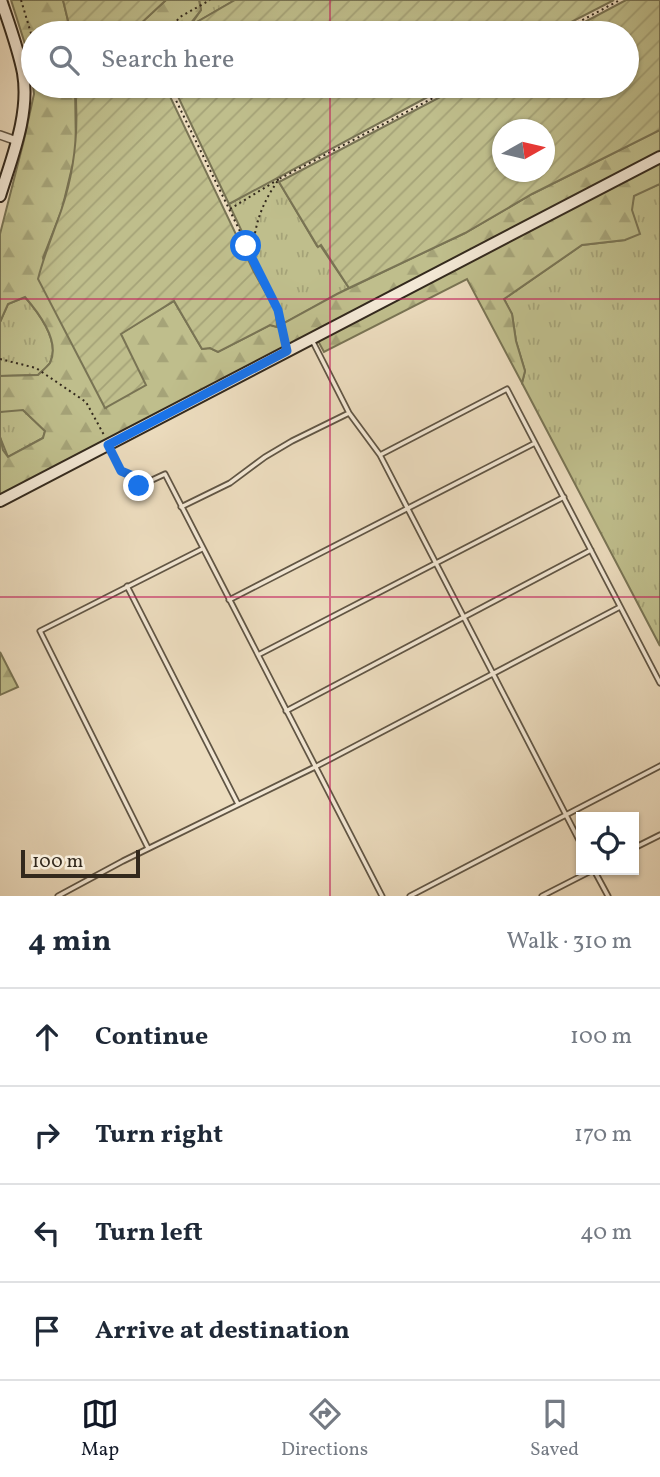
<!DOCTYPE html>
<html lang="en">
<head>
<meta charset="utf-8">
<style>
  :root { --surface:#fff; --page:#f6f6f7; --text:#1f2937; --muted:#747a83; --line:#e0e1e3; --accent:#111827 }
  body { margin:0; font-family:Vollkorn,serif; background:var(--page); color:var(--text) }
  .controls { position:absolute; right:21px; bottom:21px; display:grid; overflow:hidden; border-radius:0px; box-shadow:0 2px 5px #0004 }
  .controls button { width:63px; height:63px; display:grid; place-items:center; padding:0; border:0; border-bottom:2px solid var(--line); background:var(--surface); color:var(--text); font:35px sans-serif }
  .compass { position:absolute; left:492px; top:119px; width:63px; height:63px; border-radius:50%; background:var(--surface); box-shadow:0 2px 5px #0004; rotate:82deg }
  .scale { position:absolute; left:21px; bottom:18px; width:119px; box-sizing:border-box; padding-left:7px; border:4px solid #33291d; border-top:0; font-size:19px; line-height:24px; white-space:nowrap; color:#33291d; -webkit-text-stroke:5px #f3e8d5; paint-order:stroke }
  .stop { position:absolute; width:21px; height:21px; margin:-16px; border:5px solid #1a73e8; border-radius:50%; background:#fff }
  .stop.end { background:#1a73e8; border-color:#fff; box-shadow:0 2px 7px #0008 }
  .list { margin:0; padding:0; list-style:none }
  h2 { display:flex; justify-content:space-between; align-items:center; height:91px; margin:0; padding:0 28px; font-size:30px }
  h2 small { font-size:23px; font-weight:400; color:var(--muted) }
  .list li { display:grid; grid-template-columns:46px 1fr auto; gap:21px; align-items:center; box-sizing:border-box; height:98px; padding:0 28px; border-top:2px solid var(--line) }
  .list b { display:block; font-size:26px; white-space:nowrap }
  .list em { font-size:23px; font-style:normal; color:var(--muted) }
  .icon { flex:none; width:38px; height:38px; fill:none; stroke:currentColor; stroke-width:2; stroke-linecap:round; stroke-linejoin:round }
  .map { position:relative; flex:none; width:660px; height:896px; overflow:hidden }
  .search { position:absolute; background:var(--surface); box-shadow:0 2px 5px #0004; left:21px; right:21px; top:21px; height:77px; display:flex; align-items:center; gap:18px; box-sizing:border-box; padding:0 24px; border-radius:38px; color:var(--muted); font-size:26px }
  .sheet { height:483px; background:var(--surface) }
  nav { display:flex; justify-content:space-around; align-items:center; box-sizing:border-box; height:98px; border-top:2px solid var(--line); background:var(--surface); font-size:19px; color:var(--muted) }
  nav a { display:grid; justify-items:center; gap:4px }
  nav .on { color:var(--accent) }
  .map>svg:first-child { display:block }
  .grass { fill:url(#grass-tufts); stroke:#797454; stroke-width:2 }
  .forest { fill:url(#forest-firs); stroke:#797454; stroke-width:2 }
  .garden { fill:url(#garden-furrows); stroke:#797454; stroke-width:2; fill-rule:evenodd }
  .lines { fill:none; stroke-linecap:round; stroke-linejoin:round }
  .lane-casing { stroke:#615645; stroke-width:7 }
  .street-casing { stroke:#615645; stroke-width:10 }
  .secondary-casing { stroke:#33291d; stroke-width:14 }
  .path { stroke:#33291d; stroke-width:2; stroke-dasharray:2 3.5; stroke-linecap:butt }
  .lane { stroke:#f3e8d5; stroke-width:3.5 }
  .street { stroke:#f3e8d5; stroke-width:7 }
  .secondary { stroke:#f3e8d5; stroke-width:10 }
  .route { stroke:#1a73e8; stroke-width:9 }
  .grid { fill:none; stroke:#c2185b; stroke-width:2; stroke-opacity:0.55 }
</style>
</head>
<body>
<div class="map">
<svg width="660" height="896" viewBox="0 0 660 896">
  <defs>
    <pattern id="grass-tufts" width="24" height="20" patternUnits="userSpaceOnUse" patternTransform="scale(1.75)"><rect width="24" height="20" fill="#bfbe8c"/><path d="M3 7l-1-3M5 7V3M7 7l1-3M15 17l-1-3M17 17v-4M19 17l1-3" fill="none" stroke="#a5a378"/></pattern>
    <pattern id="forest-firs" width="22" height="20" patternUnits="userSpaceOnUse" patternTransform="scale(1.75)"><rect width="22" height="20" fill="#bfbe8c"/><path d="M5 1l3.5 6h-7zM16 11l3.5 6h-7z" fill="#a5a378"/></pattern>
    <pattern id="garden-furrows" width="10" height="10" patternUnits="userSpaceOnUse" patternTransform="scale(1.75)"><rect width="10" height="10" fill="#bfbe8c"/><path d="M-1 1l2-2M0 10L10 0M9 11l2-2" fill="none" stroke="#a5a378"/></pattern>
  </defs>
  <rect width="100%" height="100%" fill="#ecdcbe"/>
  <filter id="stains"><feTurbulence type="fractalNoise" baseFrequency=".00286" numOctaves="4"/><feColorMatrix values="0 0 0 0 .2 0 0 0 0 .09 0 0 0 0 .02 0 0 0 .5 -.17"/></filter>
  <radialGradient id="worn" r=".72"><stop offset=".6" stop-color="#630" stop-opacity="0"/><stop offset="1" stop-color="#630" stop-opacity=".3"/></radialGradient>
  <path class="grass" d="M199 0H235L190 26 201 10Z
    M276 177 317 246 320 245 349 288 283 324C279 300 268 290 259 269 250 247 239 226 229 204Z
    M660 184V646L522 383 525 371 516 341 512 314 504 299 582 245 625 240 634 195Z
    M25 297C38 312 61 341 50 363 47 367 41 372 38 375L0 376V322L8 304Z
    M7 410H23L45 431 43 438 8 457 0 437V412Z"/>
  <path class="forest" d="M11 0H63L71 33H33V85L31 63Z
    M166 0H199L201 10 183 33H124L137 27Z
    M33 86H75L76 151 62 209 43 258 75 347 106 407 120 334 174 301 202 349 210 348 218 352 270 325 277 327 337 294 465 233 532 194 660 130V154L0 495V437L3 450 8 457 43 438 45 431 23 410 0 412V376L38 375C41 372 47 367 50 363 61 341 38 312 25 297L8 304 0 322V234L24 140 34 94Z
    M660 161V184L634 196 632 210 640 234 625 240 582 245 504 299 512 314 516 341 525 371 522 383 467 279 324 352 317 339Z
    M0 652 18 687 0 695Z"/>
  <path class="garden" d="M63 0H166L137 27 124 33H71Z
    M235 0H614L550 33H183L190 26Z
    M626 0H660V130L532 194 465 233 349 288 321 245 318 247 279 182 461 86H627V33H564ZM503 130H544V172H503Z
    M75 86 94 92 109 91 117 86H165L254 272 276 311 277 327 270 325 218 352 210 348 202 349 174 301 121 334 146 385 105 408 38 279C44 255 53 234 61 211 75 170 79 129 75 86Z
    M173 86H448L229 204Z"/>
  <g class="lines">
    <defs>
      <path id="lane" d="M312 340 349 413
        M109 447 121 471 133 476 139 486 165 474 382 896
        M380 455 507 389 660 683
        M181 507 230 483 265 457 292 441 349 413 380 455 581 844
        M127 586 238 804
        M229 600 535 443
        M258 655 564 497
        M286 711 591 550
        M148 848 40 631 202 549
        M634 848 660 835
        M594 870 608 896
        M58 896 123 861 315 767 620 607
        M410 896 660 766
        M542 896 593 870"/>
      <path id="street" d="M0 135 17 141"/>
      <path id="secondary" d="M0 196C12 157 30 114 23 73 18 48 9 24 1 0
        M0 501 660 157"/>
    </defs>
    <use href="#lane" class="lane-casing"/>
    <use href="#street" class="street-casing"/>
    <use href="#secondary" class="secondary-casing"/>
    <path class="path" d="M21 0 33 40
      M166 33 180 17 210 0
      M558 33 620 0
      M88 86 95 90 112 86
      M169 86 252 256C258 274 271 289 277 308 281 318 282 331 285 342
      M230 209 279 179
      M252 255C255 223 261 205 279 179L456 86
      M0 359 36 368 86 402 104 435"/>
    <use href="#lane" class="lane"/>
    <use href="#street" class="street"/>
    <use href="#secondary" class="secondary"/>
  </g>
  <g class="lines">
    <path class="route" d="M139 486 133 476 121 471 108 445 287 351 278 310 246 246"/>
  </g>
  <path class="grid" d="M330 0V33M330 86V896M0 299H660M0 597H660"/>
  <rect width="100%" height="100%" filter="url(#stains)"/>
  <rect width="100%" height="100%" fill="url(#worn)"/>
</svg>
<div class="controls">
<button><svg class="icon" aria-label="locate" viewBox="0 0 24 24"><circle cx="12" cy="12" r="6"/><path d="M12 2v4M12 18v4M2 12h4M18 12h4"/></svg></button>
</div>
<svg class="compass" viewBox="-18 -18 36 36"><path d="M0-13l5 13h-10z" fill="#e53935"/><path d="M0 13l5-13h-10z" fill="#747a83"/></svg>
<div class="scale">100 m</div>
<div class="stop" style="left:246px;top:246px"></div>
<div class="stop end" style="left:139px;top:486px"></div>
<div class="search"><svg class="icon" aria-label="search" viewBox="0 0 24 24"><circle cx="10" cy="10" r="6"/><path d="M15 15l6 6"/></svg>Search here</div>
</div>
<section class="sheet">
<h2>4 min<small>Walk · 310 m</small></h2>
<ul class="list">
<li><svg class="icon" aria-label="ahead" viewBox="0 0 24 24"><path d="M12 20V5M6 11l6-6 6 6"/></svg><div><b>Continue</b></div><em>100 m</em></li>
<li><svg class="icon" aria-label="right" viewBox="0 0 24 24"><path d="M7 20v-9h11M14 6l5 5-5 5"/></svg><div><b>Turn right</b></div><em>170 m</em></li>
<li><svg class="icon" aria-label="left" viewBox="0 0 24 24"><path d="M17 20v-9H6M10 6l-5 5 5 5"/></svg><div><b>Turn left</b></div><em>40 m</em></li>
<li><svg class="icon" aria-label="arrive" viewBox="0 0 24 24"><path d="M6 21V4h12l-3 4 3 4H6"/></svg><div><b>Arrive at destination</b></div></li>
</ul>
</section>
<nav>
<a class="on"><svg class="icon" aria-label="map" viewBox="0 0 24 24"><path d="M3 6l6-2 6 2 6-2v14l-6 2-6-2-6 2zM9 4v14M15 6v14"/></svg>Map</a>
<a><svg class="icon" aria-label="directions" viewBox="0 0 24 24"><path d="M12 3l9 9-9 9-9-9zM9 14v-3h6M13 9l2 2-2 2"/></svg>Directions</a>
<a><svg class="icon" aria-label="saved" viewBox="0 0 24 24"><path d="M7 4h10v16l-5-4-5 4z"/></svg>Saved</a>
</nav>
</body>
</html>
